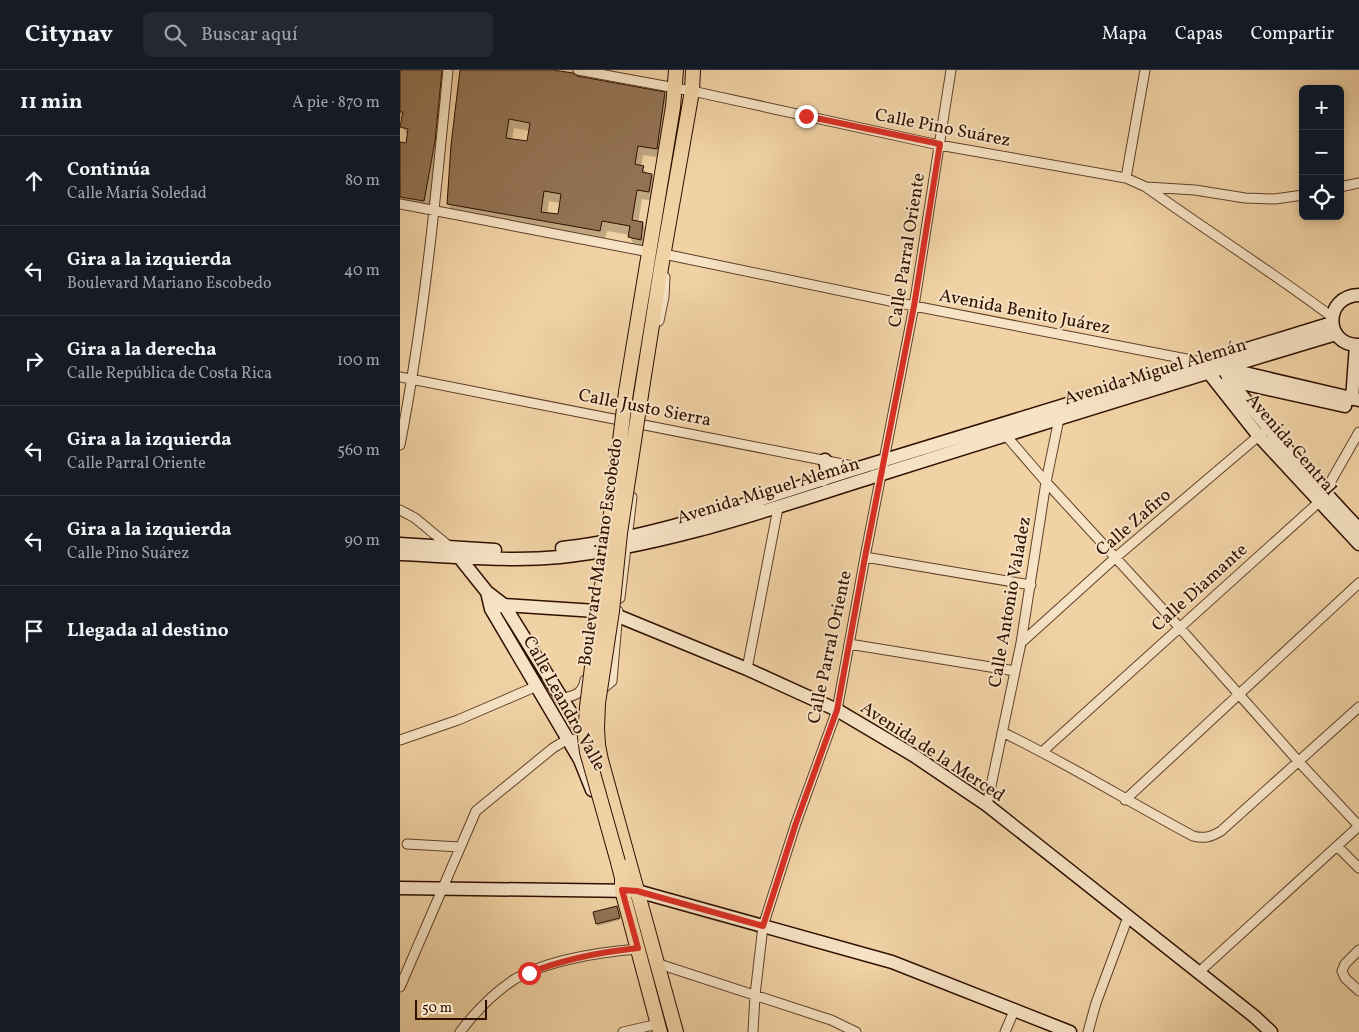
<!DOCTYPE html>
<html lang="es">
<head>
<meta charset="utf-8">
<style>
  :root { --surface:#171b24; --page:#242831; --text:#f1f3f6; --muted:#9ea1a6; --line:#363941 }
  body { margin:0; font-family:Vollkorn,serif; background:var(--page); color:var(--text) }
  .controls { position:absolute; right:15px; top:15px; display:grid; overflow:hidden; border-radius:8px; box-shadow:0 2px 8px #0003 }
  .controls button { width:45px; height:45px; display:grid; place-items:center; padding:0; border:0; border-bottom:1px solid var(--line); background:var(--surface); color:var(--text); font:25px sans-serif }
  .scale { position:absolute; left:15px; bottom:12px; width:72px; box-sizing:border-box; padding-left:5px; border:2px solid #2f0f00; border-top:0; font-size:14px; line-height:18px; white-space:nowrap; color:#2f0f00; -webkit-text-stroke:4px #f6e2c4; paint-order:stroke }
  .stop { position:absolute; width:15px; height:15px; margin:-11px; border:4px solid #d93025; border-radius:50%; background:#fff }
  .stop.end { background:#d93025; border-color:#fff; box-shadow:0 1px 5px #0008 }
  .list { margin:0; padding:0; list-style:none }
  h2 { display:flex; justify-content:space-between; align-items:center; height:65px; margin:0; padding:0 20px; font-size:21px }
  h2 small { font-size:16px; font-weight:400; color:var(--muted) }
  .list li { display:grid; grid-template-columns:32px 1fr auto; gap:15px; align-items:center; box-sizing:border-box; height:90px; padding:0 20px; border-top:1px solid var(--line) }
  .list b { display:block; font-size:19px; white-space:nowrap }
  .list p { margin:0; font-size:16px; white-space:nowrap; color:var(--muted) }
  .list em { font-size:16px; font-style:normal; color:var(--muted) }
  .icon { flex:none; width:28px; height:28px; fill:none; stroke:currentColor; stroke-width:2; stroke-linecap:round; stroke-linejoin:round }
  .map { position:relative; flex:none; width:959px; height:962px; overflow:hidden }
  header { display:flex; align-items:center; gap:30px; box-sizing:border-box; height:70px; padding:0 25px; background:var(--surface); border-bottom:1px solid var(--line) }
  header strong { font-size:24px }
  nav { display:flex; gap:28px; margin-inline-start:auto; font-size:18px }
  .search { width:350px; height:45px; background:var(--page); display:flex; align-items:center; gap:12px; box-sizing:border-box; padding:0 18px; border-radius:8px; color:var(--muted); font-size:19px }
  main { display:flex }
  aside { flex:1; background:var(--surface) }
  .map>svg:first-child { display:block }
  .shadow { fill:#0003; fill-rule:evenodd }
  .building { fill:#947455; stroke:#2f0f00; fill-rule:evenodd }
  .lines { fill:none; stroke-linecap:round; stroke-linejoin:round }
  .street-casing { stroke:#604029; stroke-width:11 }
  .secondary-casing { stroke:#2f0f00; stroke-width:15 }
  .primary-casing { stroke:#2f0f00; stroke-width:16 }
  .street { stroke:#f6e2c4; stroke-width:9 }
  .secondary { stroke:#f6e2c4; stroke-width:12 }
  .primary { stroke:#f1d2a4; stroke-width:14 }
  .primary-bridge-casing { stroke:#2f0f00; stroke-width:16; stroke-linecap:butt }
  .primary-bridge { stroke:#f1d2a4; stroke-width:14 }
  .route { stroke:#d93025; stroke-width:6 }
  .labels { text-anchor:middle; stroke-width:4; stroke-linejoin:round; paint-order:stroke }
  .street-label { font-size:18px; fill:#2f0f00; stroke:#f6e2c4 }
</style>
</head>
<body>
<header>
<strong>Citynav</strong>
<div class="search"><svg class="icon" aria-label="search" viewBox="0 0 24 24"><circle cx="10" cy="10" r="6"/><path d="M15 15l6 6"/></svg>Buscar aquí</div>
<nav><a>Mapa</a><a>Capas</a><a>Compartir</a></nav>
</header>
<main>
<aside>
<h2>11 min<small>A pie · 870 m</small></h2>
<ul class="list">
<li><svg class="icon" aria-label="ahead" viewBox="0 0 24 24"><path d="M12 20V5M6 11l6-6 6 6"/></svg><div><b>Continúa</b><p>Calle María Soledad</p></div><em>80 m</em></li>
<li><svg class="icon" aria-label="left" viewBox="0 0 24 24"><path d="M17 20v-9H6M10 6l-5 5 5 5"/></svg><div><b>Gira a la izquierda</b><p>Boulevard Mariano Escobedo</p></div><em>40 m</em></li>
<li><svg class="icon" aria-label="right" viewBox="0 0 24 24"><path d="M7 20v-9h11M14 6l5 5-5 5"/></svg><div><b>Gira a la derecha</b><p>Calle República de Costa Rica</p></div><em>100 m</em></li>
<li><svg class="icon" aria-label="left" viewBox="0 0 24 24"><path d="M17 20v-9H6M10 6l-5 5 5 5"/></svg><div><b>Gira a la izquierda</b><p>Calle Parral Oriente</p></div><em>560 m</em></li>
<li><svg class="icon" aria-label="left" viewBox="0 0 24 24"><path d="M17 20v-9H6M10 6l-5 5 5 5"/></svg><div><b>Gira a la izquierda</b><p>Calle Pino Suárez</p></div><em>90 m</em></li>
<li><svg class="icon" aria-label="arrive" viewBox="0 0 24 24"><path d="M6 21V4h12l-3 4 3 4H6"/></svg><div><b>Llegada al destino</b></div></li>
</ul>
</aside>
<div class="map">
<svg width="959" height="962" viewBox="0 0 959 962">
  <rect width="100%" height="100%" fill="#f1d2a4"/>
  <filter id="stains"><feTurbulence type="fractalNoise" baseFrequency=".004" numOctaves="4"/><feColorMatrix values="0 0 0 0 .2 0 0 0 0 .09 0 0 0 0 .02 0 0 0 .5 -.17"/></filter>
  <radialGradient id="worn" r=".72"><stop offset=".6" stop-color="#630" stop-opacity="0"/><stop offset="1" stop-color="#630" stop-opacity=".3"/></radialGradient>
  <path class="shadow" d="M0 0H51L29 140 0 134V73L7 75 8 66 2 57 3 50 0 49Z
    M61 0H146L176 7 265 24 270 33 262 88 243 85 241 97H243L247 105H252L257 115 254 131 242 129 238 153 243 154 248 163 246 179 235 177 230 167V165L207 161 205 170 54 144 48 134ZM114 58 130 61 128 73 112 70ZM149 131 161 133 159 146 147 144Z
    M217 839 220 850 198 856 197 854Z"/>
  <path class="building" d="M0 0H42L35 71 24 131 0 127V72L6 73 8 59 0 57 3 42H0Z
    M60 0H153L173 3 177 6 265 22 257 79 238 76 235 94 244 96 242 102 252 104 249 122 237 120 232 150 243 152 241 170 228 167 230 156 202 151 200 161 47 134 51 75ZM109 49 130 53 127 71 106 68ZM144 121 161 124 158 144 141 142Z
    M217 836 220 848 196 854 193 842Z"/>
  <g class="lines">
    <defs>
      <path id="street" d="M178 0 292 21 539 75 726 108 746 117 795 120 845 128 875 129 903 125
        M726 108 745 0
        M746 117C807 161 871 201 932 247
        M940 117 959 113
        M0 134 249 182
        M264 189V184L514 236 802 292
        M259 251 264 227 265 207
        M0 307 458 397
        M602 361 646 412 780 558 899 692 959 756
        M0 375C24 251 36 126 48 0
        M0 440 15 448 50 477
        M465 487 631 515
        M220 528 232 427
        M621 573 715 488 862 363
        M449 574 615 601
        M347 599 378 438
        M199 622 212 611 218 541
        M163 628C175 626 183 623 185 610
        M602 662C667 693 729 732 793 766 804 769 811 767 821 761L959 637
        M0 670 58 650 137 616
        M642 682 919 432 959 362
        M725 730 959 513
        M587 735 621 573 646 412 660 344
        M7 774 60 777
        M937 776 959 798
        M959 880 945 894 942 901 945 908 959 921
        M256 893 431 950 456 962
        M798 903 959 756
        M0 917 76 741 153 678 168 669 179 670 187 675
        M60 962C76 941 93 923 115 909 148 890 201 882 238 879
        M223 962 258 954
        M353 962 355 925 363 856 396 753 437 640 465 487 514 236 551 0
        M605 962 614 941
        M688 962 696 933 728 847"/>
      <path id="secondary" d="M959 225C923 226 924 276 959 275
        M821 290C826 309 840 323 852 338 886 380 922 420 959 459
        M807 297 809 303 858 365 959 474
        M823 298 959 330
        M828 310 945 336
        M952 329 956 275
        M423 410 427 401 425 390
        M0 474 95 480
        M162 478C266 466 363 427 462 397 618 348 775 301 932 253
        M55 482 87 522 104 535 187 669
        M0 484C53 486 107 492 160 487 272 475 379 436 485 403 635 356 785 309 936 264
        M87 522 91 539 180 690 192 720
        M91 539 104 535 196 541 218 546 347 599 437 640 513 685 587 735 855 947 871 962
        M0 818 237 821 492 892 670 962"/>
      <path id="primary" d="M226 322 273 37 276 0
        M241 325 261 198 292 21 293 0
        M198 675 201 690 276 962
        M218 792 222 808V820L260 962"/>
    </defs>
    <use href="#street" class="street-casing"/>
    <use href="#secondary" class="secondary-casing"/>
    <use href="#primary" class="primary-casing"/>
    <use href="#street" class="street"/>
    <use href="#secondary" class="secondary"/>
    <use href="#primary" class="primary"/>
    <defs>
      <path id="primary-bridge" d="M198 675 197 658 198 633 212 541 220 463 241 325
        M218 792 187 682 185 667 187 637 226 322"/>
    </defs>
    <use href="#primary-bridge" class="primary-bridge-casing"/>
    <use href="#primary-bridge" class="primary-bridge"/>
  </g>
  <g class="lines">
    <path class="route" d="M129 903C164 889 201 882 238 878L222 820 237 821 363 856 396 753 437 640 465 487 514 236 540 74 406 46"/>
  </g>
  <g class="labels">
    <g class="street-label">
      <text transform="translate(543 57) rotate(11)" y="6">Calle Pino Suárez</text>
      <text transform="translate(506 180) rotate(-81)" y="6">Calle Parral Oriente</text>
      <text transform="translate(625 241) rotate(11)" y="6">Avenida Benito Juárez</text>
      <text transform="translate(755 301) rotate(-17)" y="6">Avenida Miguel Alemán</text>
      <text transform="translate(245 337) rotate(11)" y="6">Calle Justo Sierra</text>
      <text transform="translate(892 374) rotate(49)" y="6">Avenida Central</text>
      <text transform="translate(368 420) rotate(-17)" y="6">Avenida Miguel Alemán</text>
      <text transform="translate(733 452) rotate(-41)" y="6">Calle Zafiro</text>
      <text transform="translate(200 482) rotate(-82)" y="6">Boulevard Mariano Escobedo</text>
      <text transform="translate(799 517) rotate(-42)" y="6">Calle Diamante</text>
      <text transform="translate(609 532) rotate(-80)" y="6">Calle Antonio Valadez</text>
      <text transform="translate(429 577) rotate(-78)" y="6">Calle Parral Oriente</text>
      <text transform="translate(165 633) rotate(61)" y="6">Calle Leandro Valle</text>
      <text transform="translate(533 681) rotate(33)" y="6">Avenida de la Merced</text>
    </g>
  </g>
  <rect width="100%" height="100%" filter="url(#stains)"/>
  <rect width="100%" height="100%" fill="url(#worn)"/>
</svg>
<div class="controls">
<button>+</button>
<button>−</button>
<button><svg class="icon" aria-label="locate" viewBox="0 0 24 24"><circle cx="12" cy="12" r="6"/><path d="M12 2v4M12 18v4M2 12h4M18 12h4"/></svg></button>
</div>
<div class="scale">50 m</div>
<div class="stop" style="left:129px;top:903px"></div>
<div class="stop end" style="left:406px;top:46px"></div>
</div>
</main>
</body>
</html>
